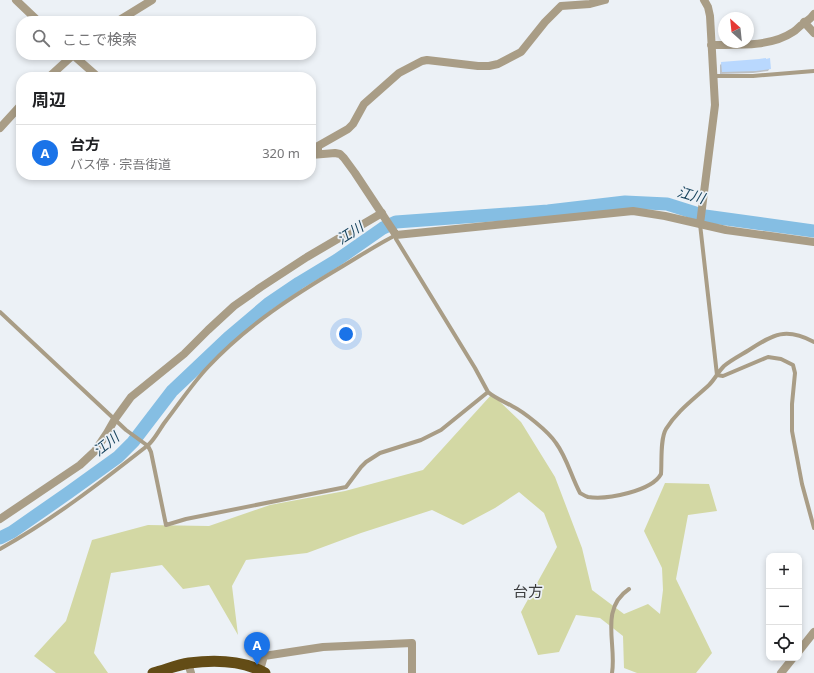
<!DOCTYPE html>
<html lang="ja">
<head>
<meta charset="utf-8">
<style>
  :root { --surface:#fff; --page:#f6f6f6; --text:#202124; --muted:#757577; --line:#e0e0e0; --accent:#1a73e8 }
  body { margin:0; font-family:"Noto Sans","Noto Sans JP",sans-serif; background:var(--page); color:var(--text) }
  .controls { position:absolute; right:12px; bottom:12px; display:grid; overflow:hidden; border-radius:8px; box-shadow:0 2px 6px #0003 }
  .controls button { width:36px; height:36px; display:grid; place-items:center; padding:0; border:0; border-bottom:1px solid var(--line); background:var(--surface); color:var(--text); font:20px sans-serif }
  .compass { position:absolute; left:718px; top:12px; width:36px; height:36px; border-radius:50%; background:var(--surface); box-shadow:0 2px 6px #0003; rotate:333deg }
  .you { position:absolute; left:346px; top:334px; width:14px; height:14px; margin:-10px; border:3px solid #fff; border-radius:50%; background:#1a73e8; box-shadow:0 0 0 6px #1a73e833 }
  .badge { display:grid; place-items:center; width:26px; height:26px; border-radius:50%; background:var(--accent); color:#fff; font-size:13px; font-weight:700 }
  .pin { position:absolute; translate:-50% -33px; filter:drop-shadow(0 1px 2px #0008) }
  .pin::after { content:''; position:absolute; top:21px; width:14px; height:12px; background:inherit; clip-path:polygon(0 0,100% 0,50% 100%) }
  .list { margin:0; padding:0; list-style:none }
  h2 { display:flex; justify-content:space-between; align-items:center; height:52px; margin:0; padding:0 16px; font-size:17px }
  h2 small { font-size:13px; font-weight:400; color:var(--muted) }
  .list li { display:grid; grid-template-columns:26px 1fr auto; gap:12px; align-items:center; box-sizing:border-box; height:56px; padding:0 16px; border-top:1px solid var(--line) }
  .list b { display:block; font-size:15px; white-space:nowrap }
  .list p { margin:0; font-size:13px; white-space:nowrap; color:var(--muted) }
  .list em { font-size:13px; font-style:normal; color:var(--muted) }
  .icon { flex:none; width:22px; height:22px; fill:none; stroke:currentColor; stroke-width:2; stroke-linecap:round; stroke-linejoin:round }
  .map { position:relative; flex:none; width:814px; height:673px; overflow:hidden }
  .search { position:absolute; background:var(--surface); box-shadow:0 2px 6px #0003; left:16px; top:16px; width:300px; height:44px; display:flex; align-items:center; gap:10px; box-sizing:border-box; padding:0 14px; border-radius:16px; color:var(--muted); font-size:15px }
  .panel { position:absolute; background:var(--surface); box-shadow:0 2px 6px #0003; left:16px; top:72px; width:300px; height:108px; border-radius:16px }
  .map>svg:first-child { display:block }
  .green { fill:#d3d8a4 }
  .shadow { fill:#0003 }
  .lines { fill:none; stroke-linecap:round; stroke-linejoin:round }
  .river { stroke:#85bee3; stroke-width:13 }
  .building { fill:#b9d8fe }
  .service { stroke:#a99d86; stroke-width:4 }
  .minor { stroke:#a99d86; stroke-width:8 }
  .tertiary { stroke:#a99d86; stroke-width:8 }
  .trunk { stroke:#634c16; stroke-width:11 }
  .labels { text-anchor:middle; stroke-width:3.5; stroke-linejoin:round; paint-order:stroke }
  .water-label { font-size:14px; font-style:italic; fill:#18445e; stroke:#ecf1f6 }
  .quarter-label { font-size:15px; fill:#3a3b3d; stroke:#ecf1f6 }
</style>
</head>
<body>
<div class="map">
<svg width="814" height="673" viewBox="0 0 814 673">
  <rect width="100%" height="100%" fill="#ecf1f6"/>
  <path class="green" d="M492 394 521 422 555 477 582 548 592 590 624 614 648 604 660 614 663 590 662 568 644 531 665 483 709 484 717 511 688 515 676 579 712 653 696 673H637L624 668 623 636 600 618 576 615 559 652 538 655 521 612 557 547 544 513 519 492 495 508 463 525 432 510 361 533 307 553 246 560 232 586 238 635 209 585 183 589 162 565 111 573 94 653 108 673H56L34 656 66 621 92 540 148 525 209 526 270 505 345 491 423 470Z"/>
  <path class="shadow" d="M722 63 770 68 768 71 753 73 720 74V65Z"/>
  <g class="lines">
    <path class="river" d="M0 538 12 532 68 493 118 457 133 442 172 391 228 338 268 304 299 283 337 260 383 228 396 222 548 211 625 202 667 204 705 216 814 231"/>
  </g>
  <path class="building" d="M766 58V59L770 58 771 69 756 71 722 72 721 62 759 59Z"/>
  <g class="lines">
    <path class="service" d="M714 76H753L814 71
      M700 224 717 375 723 376 768 357 781 359 793 365 795 373 792 404V431L802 484 814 528
      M0 312 126 430 148 446 151 452 166 525 186 519 346 487 361 467 366 462 380 453 421 440 441 430 488 392C495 398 503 401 512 406 524 412 548 431 556 443 567 458 571 476 580 493 582 494 585 496 588 497 607 500 652 491 661 474 662 462 660 439 666 429 677 411 694 399 709 385 715 379 718 372 724 366 731 360 741 355 749 350 774 334 786 327 814 342
      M0 549C52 520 100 483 147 446 154 441 159 430 165 422 179 404 192 384 208 367 247 325 294 295 343 266 360 256 378 244 396 235V239L475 368 488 392
      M612 673C617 645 599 609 629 589"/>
    <path class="minor" d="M16 0 38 21
      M804 22 814 33
      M711 45C737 45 771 47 793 32 797 30 799 26 803 24 808 19 809 21 814 14
      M73 55 98 77
      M318 154V146L348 129 353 124 364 104 399 73 422 61 427 60 478 66H489L498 64 521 52 545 22 561 6 590 4 605 0
      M311 155 335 153 340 154 344 158 355 173 396 235 633 211 665 216 726 230 814 242
      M700 224 715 105 710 16 708 7 704 0
      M799 651 814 632
      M188 663 191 673
      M260 670 264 656 323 647 412 643V673
      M781 673 793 658"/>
    <path class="tertiary" d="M118 21 152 0
      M49 77 73 55
      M0 128 21 105
      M0 519 80 465 95 451 107 433 115 419 131 397 184 354 208 330 234 306 261 287 307 257 382 213"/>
    <path class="trunk" d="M153 673C165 670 177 665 189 663 213 660 243 660 265 673"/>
  </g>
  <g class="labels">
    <g class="water-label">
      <text transform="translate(691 195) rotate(16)" y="5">江川</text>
      <text transform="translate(350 233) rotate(-33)" y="5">江川</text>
      <text transform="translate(106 444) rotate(-39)" y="5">江川</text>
    </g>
    <g class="quarter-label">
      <text x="528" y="597">台方</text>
    </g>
  </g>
</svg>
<div class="controls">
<button>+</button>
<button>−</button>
<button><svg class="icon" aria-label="locate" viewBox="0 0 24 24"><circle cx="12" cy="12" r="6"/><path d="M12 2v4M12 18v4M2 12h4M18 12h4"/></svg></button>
</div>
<svg class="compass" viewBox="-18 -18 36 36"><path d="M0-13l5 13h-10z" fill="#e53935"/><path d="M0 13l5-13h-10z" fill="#757577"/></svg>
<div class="you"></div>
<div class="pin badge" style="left:257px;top:665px">A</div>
<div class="search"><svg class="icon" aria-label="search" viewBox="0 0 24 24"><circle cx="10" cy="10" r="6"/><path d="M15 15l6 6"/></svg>ここで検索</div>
<section class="panel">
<h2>周辺<small></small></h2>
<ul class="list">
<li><span class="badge">A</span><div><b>台方</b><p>バス停 · 宗吾街道</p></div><em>320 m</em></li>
</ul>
</section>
</div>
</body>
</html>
